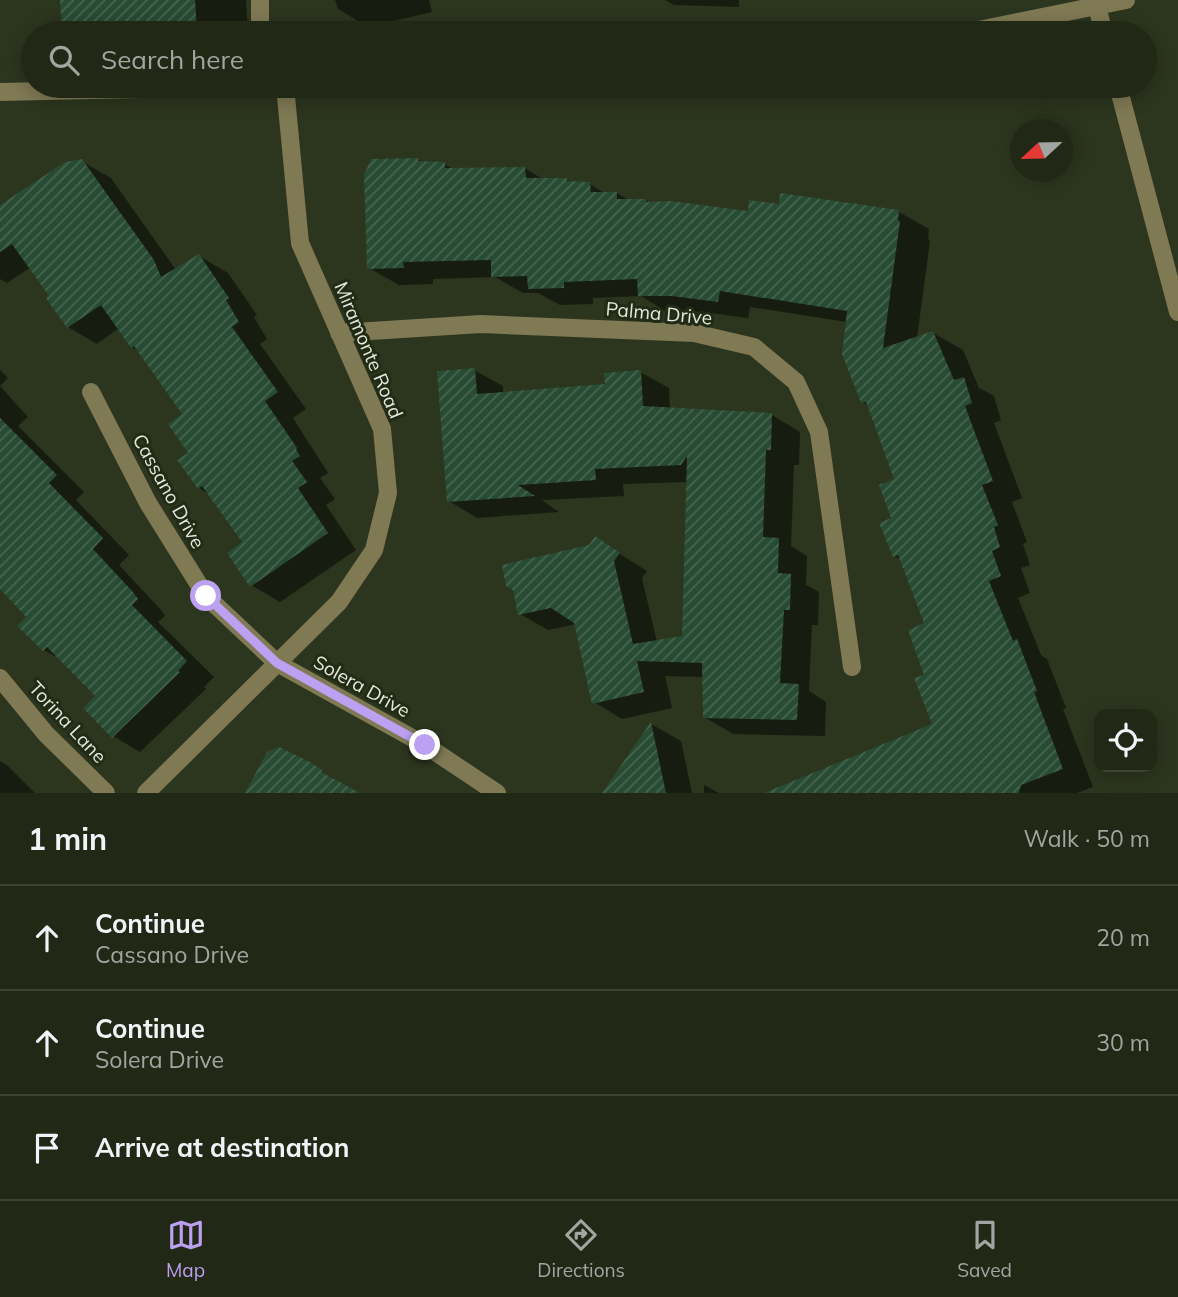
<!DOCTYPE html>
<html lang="en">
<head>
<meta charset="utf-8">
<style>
  :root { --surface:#212816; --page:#29301f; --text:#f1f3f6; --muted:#a2a6a1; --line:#3e4435; --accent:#bca0f2 }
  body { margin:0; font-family:Mulish,sans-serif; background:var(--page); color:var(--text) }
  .controls { position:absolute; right:21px; bottom:21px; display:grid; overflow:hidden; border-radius:14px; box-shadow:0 4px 18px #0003 }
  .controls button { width:63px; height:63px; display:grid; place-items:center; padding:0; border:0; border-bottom:2px solid var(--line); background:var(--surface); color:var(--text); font:35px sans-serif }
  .compass { position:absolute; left:1010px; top:119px; width:63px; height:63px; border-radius:50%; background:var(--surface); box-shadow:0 4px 18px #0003; rotate:248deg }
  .stop { position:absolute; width:21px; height:21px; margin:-16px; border:5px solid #bca0f2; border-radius:50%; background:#fff }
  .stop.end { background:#bca0f2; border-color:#fff; box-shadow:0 2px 7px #0008 }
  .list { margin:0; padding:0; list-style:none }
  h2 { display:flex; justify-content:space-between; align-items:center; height:91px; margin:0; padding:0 28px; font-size:30px }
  h2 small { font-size:23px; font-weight:400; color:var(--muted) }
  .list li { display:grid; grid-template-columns:46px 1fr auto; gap:21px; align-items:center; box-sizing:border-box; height:105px; padding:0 28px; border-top:2px solid var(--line) }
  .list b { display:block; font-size:26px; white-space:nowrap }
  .list p { margin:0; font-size:23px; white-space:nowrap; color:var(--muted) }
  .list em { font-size:23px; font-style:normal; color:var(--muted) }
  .icon { flex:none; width:38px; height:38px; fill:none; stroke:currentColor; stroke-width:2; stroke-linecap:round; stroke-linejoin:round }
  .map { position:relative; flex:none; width:1178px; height:793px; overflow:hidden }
  .search { position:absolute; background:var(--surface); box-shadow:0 4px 18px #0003; left:21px; right:21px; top:21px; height:77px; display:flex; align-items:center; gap:18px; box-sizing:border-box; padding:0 24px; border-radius:38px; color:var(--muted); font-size:26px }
  .sheet { height:406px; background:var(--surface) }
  nav { display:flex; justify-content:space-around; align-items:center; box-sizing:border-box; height:98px; border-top:2px solid var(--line); background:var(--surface); font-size:19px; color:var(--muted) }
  nav a { display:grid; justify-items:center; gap:4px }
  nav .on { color:var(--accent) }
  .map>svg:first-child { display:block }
  .shadow { fill:#0007 }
  .building { fill:url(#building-hatch) }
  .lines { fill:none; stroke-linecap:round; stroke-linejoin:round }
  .minor { stroke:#7f7954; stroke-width:18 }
  .route { stroke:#bca0f2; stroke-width:9 }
  .labels { text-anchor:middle; stroke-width:6; stroke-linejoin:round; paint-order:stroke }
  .street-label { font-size:19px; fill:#e3e9db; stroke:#222b15 }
</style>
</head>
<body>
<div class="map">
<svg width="1178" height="793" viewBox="0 0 1178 793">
  <defs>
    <pattern id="building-hatch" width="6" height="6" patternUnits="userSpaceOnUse" patternTransform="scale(1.75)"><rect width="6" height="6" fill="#284b33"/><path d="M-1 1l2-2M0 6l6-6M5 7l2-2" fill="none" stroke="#476550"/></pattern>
  </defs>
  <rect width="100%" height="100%" fill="#2c351e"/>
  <path class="shadow" d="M62 0H246L248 33H64Z
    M335 0H429L432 12 368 27 338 9Z
    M665 0H739V7L674 5Z
    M418 160 422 162 444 164 455 170 525 168 544 180 566 179 573 183 590 184 606 194 617 193 630 201 645 200 650 203 749 213 780 206 899 212 929 229 928 239 930 241 917 338 933 333 963 350 979 388 994 396 1001 420 994 423 1022 498 1012 502 1027 542 1023 544 1030 565 1021 568 1030 593 1018 598 1041 655 1047 659 1066 708 1063 709 1093 787 1077 793H821L934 725 926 676V624L902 560 894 556V519L897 480 869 406 862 402 847 322 750 307 748 318 703 312 669 313 641 296 593 298V304L560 305 538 293H523L495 277 433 279V284L399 285 369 268Z
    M81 161 111 178 176 270 199 256 228 273 257 315 254 317 267 339 260 344 306 409 293 418 328 473 320 478 335 499 326 505 356 550 280 602 251 585 244 543 210 495 199 488 185 414 141 352 132 347 119 328 97 344 68 327 52 297 31 267 7 283 0 279V209Z
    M0 370 8 378 0 386Z
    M474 370 503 386V394L607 386 640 372 669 388 670 409 772 415 800 432 799 465H794L791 546 807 556 806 585 819 592 818 625H812L809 691 826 702 825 736 733 734 704 717V677L665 676 672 708 622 719 594 702 576 624 548 630 520 614 596 539 647 571 642 578 657 642 684 637 688 482 623 484 624 496 542 500 559 512 477 518 449 501Z
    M0 386 28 417 18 426 84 492 76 500 129 555 119 565 161 610 165 616 158 622 214 677 204 687 206 689 140 752 113 736 97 696 62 660 44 650 0 563Z
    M651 724 681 741 692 793H604Z
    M0 761 7 765 35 793H0Z
    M704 785 719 793H704Z"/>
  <path class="building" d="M60 0H195L197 29 124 33H62Z
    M418 158V161L445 162V168L525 167 526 178H567V181L590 182 591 192H617V199H646V202L670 201 748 211 749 200 779 204 780 193 899 210 898 221H900L883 348 933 331 954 380 964 377 972 403 965 406 993 481 982 485 998 525 994 527 1000 547 992 551 1001 576 989 581 1013 641 1017 639 1037 691 1034 692 1063 769 1021 785 1019 793H764L932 724 914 678 924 675 908 630 924 623 898 555 893 557 879 523 891 518 879 485 894 479 866 402 861 403 842 354 847 311 720 291 718 302 672 296H638L637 279 564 282V288L528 289 527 276 491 277V260L403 262 404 268 367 269 364 175 371 159Z
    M82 159 154 260 161 277 199 254 229 298 226 300 239 322 232 327 278 392 265 401 297 448 296 449 300 456 292 461 307 482 298 488 328 533 250 587 227 553 242 542 202 486 198 489 177 460 188 453 168 424 182 414 134 346 131 348 101 305 67 328 46 298 49 296 12 244 0 252V205L65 162Z
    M475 368 477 394 605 384 604 373 641 370 643 406 772 413 771 450H766L763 537 779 538 778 573 791 574 790 610H784L780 683 799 684 797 720 703 718 702 663 637 661 644 692 592 704 574 623 551 608 518 615 513 590 506 586 502 565 589 545 595 536 620 553 614 561 633 644 682 636 687 456 681 465 595 469 596 480 518 485 535 496 447 502 437 371Z
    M0 418 57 475 49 483 103 538 93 549 133 592 138 599 132 605 187 661 178 671 180 672 112 738 83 708 95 696 47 647 43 651 17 626 26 617 0 589Z
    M651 722 666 793H602Z
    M279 747 310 762 322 770 321 772 360 793H245L267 752Z"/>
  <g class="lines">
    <path class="minor" d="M1097 7 1104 33
      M260 33V0
      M964 33 1126 0
      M1118 86 1178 312
      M0 92 278 86
      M339 333 481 324 694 333 754 347 796 382 819 432 852 667
      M91 392 148 503 206 596 277 663 425 745 497 793
      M0 678 46 734 106 793
      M146 793 339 602 374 550 388 493 382 429 300 243 285 86"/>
  </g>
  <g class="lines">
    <path class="route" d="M206 596 277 663 425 745"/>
  </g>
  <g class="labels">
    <g class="street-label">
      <text transform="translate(659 313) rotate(5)" y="7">Palma Drive</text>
      <text transform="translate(369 350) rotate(67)" y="7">Miramonte Road</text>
      <text transform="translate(169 491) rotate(61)" y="7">Cassano Drive</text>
      <text transform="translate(362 686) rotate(29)" y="7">Solera Drive</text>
      <text transform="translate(68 722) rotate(47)" y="7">Torina Lane</text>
    </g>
  </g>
</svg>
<div class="controls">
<button><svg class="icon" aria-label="locate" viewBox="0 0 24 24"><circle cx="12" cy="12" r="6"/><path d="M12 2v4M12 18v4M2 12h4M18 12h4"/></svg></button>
</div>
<svg class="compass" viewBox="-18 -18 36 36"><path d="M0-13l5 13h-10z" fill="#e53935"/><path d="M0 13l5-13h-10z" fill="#a2a6a1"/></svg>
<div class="stop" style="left:206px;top:596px"></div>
<div class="stop end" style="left:425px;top:745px"></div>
<div class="search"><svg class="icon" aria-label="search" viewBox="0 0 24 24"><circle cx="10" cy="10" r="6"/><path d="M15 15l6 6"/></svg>Search here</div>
</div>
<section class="sheet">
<h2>1 min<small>Walk · 50 m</small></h2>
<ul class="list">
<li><svg class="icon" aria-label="ahead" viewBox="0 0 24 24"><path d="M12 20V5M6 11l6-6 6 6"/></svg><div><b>Continue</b><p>Cassano Drive</p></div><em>20 m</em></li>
<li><svg class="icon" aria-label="ahead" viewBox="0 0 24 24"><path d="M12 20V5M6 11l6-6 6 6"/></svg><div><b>Continue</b><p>Solera Drive</p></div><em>30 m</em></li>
<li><svg class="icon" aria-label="arrive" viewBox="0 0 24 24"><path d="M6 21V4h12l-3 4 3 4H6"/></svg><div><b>Arrive at destination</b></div></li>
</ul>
</section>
<nav>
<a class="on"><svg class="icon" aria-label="map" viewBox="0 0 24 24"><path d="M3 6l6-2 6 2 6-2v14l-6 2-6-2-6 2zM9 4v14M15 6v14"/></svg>Map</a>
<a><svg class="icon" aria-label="directions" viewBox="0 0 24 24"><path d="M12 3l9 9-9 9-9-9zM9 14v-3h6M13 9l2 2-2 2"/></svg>Directions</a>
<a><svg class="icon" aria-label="saved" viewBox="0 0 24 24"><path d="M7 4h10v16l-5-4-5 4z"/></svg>Saved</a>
</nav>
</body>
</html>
